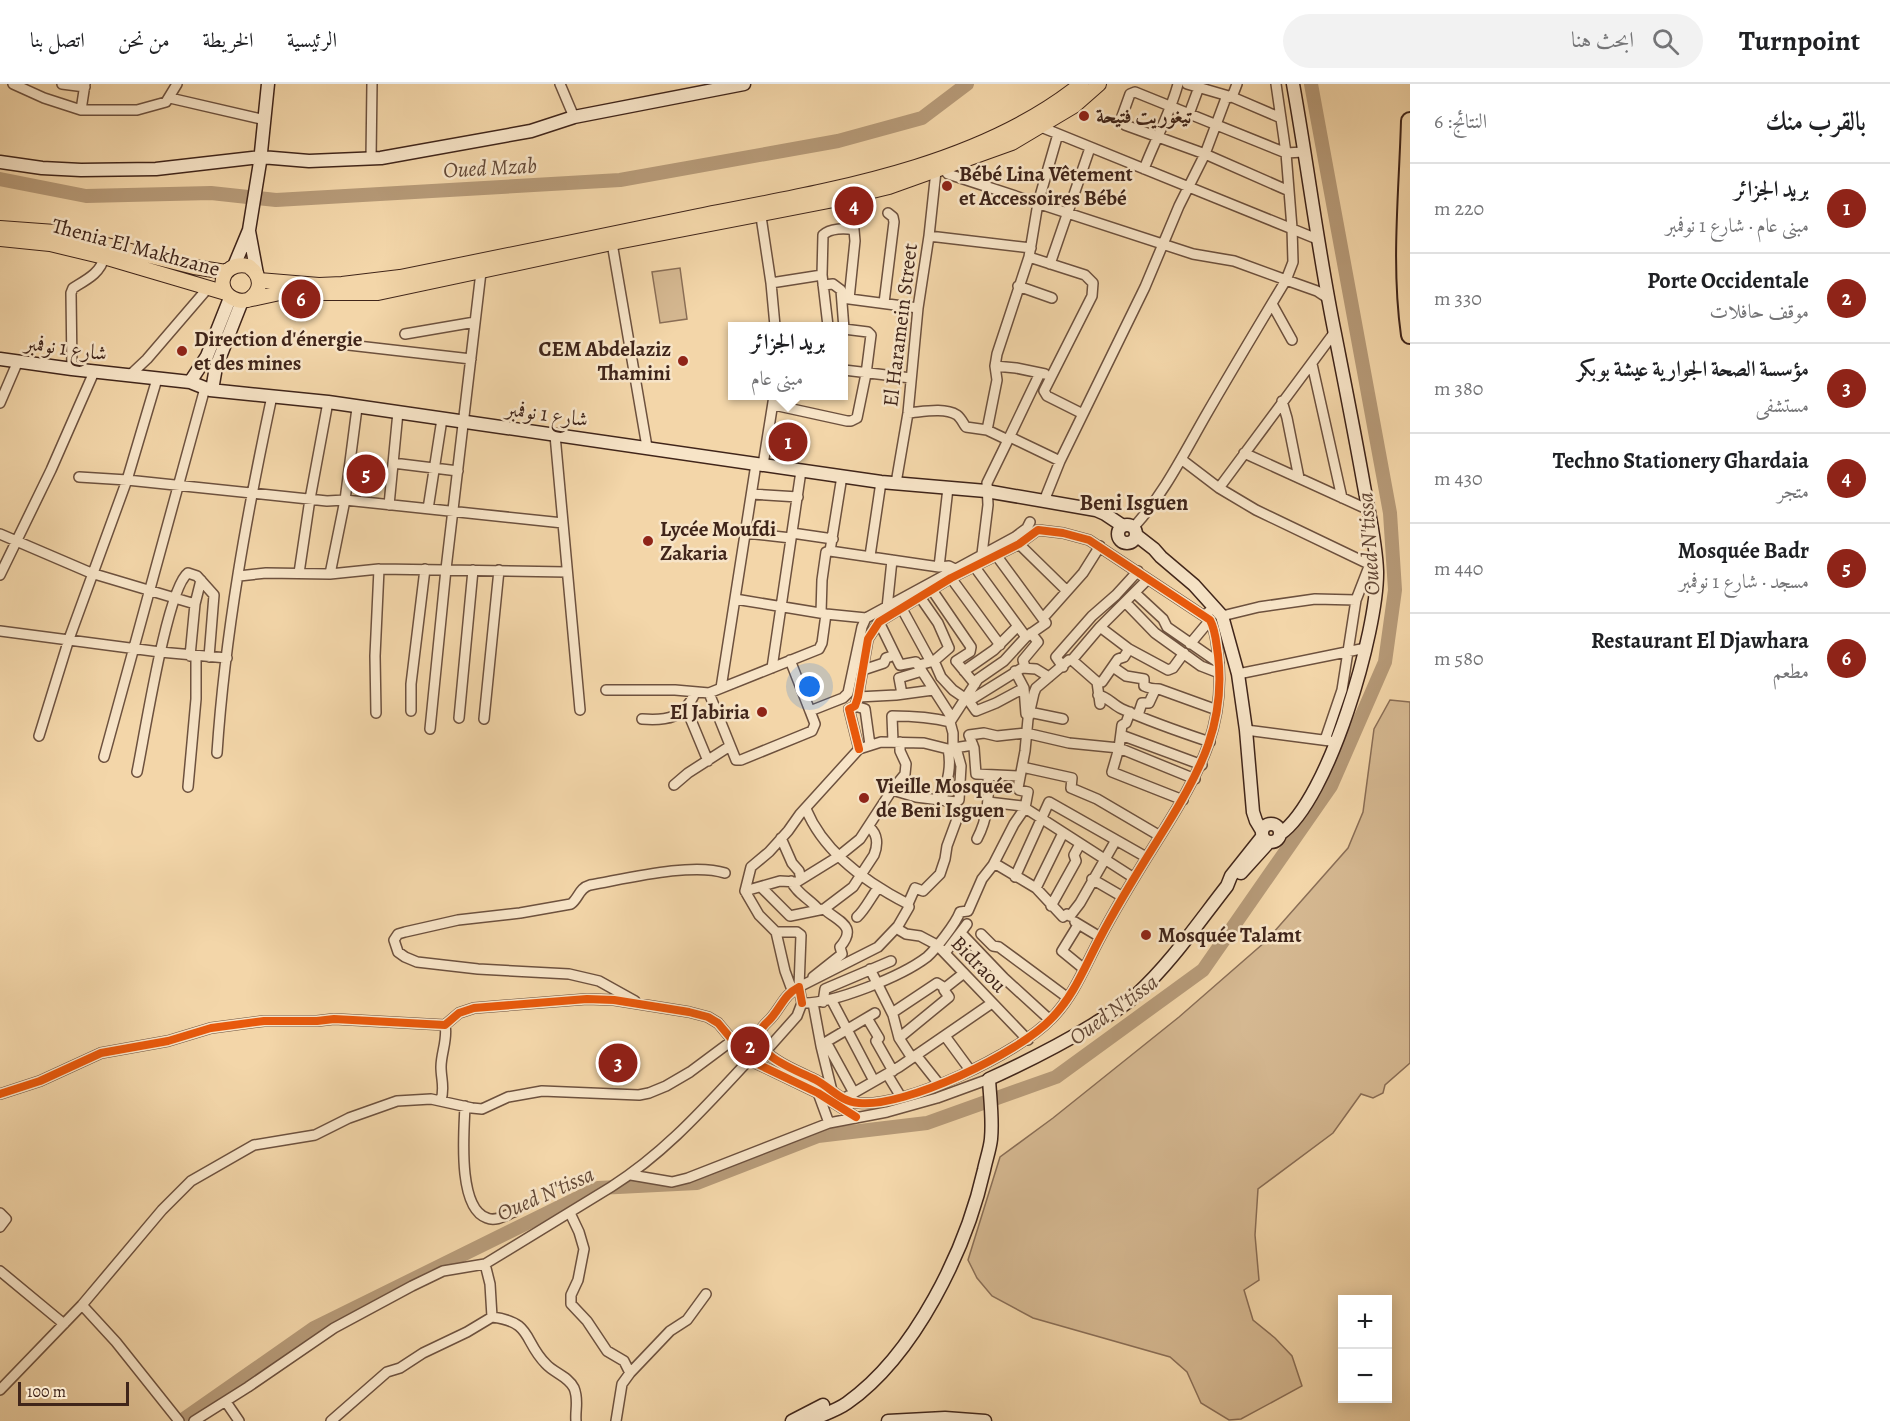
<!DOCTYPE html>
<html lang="ar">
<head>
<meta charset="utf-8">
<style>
  :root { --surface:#fff; --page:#f2f2f2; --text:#202124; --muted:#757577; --line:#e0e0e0; --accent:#8f2418 }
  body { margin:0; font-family:Alegreya,Amiri,serif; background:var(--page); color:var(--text); direction:rtl }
  .controls { position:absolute; right:18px; bottom:18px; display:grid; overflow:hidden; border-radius:0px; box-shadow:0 3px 15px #0003 }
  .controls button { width:54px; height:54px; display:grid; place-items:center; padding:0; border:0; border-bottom:2px solid var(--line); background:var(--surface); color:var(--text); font:30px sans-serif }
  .scale { position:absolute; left:18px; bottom:15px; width:111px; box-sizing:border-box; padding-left:6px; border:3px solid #40251a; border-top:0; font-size:16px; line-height:21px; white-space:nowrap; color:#40251a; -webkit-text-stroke:4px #f7e4c7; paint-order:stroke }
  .you { position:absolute; left:810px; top:603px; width:21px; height:21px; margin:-15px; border:4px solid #fff; border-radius:50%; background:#1a73e8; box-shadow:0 0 0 9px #1a73e833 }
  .badge { display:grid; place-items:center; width:39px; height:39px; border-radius:50%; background:var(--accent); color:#fff; font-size:20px; font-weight:700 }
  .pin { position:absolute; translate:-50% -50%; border:3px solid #fff; box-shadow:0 2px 6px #0006 }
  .popup { position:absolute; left:728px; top:238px; width:120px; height:78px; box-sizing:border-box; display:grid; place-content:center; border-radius:0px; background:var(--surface); filter:drop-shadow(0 2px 4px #0005); font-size:20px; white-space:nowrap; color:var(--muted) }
  .popup b { font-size:22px; color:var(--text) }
  .popup::after { content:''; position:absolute; left:50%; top:100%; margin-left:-12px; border:12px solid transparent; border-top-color:var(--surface) }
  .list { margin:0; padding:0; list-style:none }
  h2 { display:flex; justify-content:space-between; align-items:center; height:78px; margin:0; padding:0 24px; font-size:26px }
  h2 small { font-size:20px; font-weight:400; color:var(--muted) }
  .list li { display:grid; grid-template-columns:39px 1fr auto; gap:18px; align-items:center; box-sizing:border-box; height:90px; padding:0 24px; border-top:2px solid var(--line) }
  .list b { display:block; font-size:22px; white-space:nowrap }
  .list p { margin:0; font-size:20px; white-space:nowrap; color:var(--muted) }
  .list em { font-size:20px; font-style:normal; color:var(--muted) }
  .icon { flex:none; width:33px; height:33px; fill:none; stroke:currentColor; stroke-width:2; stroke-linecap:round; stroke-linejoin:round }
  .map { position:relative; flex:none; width:1410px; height:1337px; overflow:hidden; direction:ltr }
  header { display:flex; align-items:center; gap:36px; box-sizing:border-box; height:84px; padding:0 30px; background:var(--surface); border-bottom:2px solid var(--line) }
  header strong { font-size:28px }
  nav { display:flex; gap:33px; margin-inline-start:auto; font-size:21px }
  .search { width:420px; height:54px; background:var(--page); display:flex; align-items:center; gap:15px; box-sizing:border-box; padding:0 21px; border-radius:33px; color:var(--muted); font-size:22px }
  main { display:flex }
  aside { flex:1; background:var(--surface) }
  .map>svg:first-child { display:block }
  .green { fill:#d5b891; stroke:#8a6e56; stroke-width:1.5 }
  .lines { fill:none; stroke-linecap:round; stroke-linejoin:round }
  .river { stroke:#b69a78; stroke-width:14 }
  .street-casing { stroke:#6d513e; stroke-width:12 }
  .secondary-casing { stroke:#40251a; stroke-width:15 }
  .primary-casing { stroke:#40251a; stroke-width:16 }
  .highway-casing { stroke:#40251a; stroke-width:20 }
  .street { stroke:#f7e4c7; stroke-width:9 }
  .secondary { stroke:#f7e4c7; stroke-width:12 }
  .primary { stroke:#f3d6a9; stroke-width:14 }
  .highway { stroke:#f3d6a9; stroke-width:16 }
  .cycleway-casing { stroke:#f7e4c7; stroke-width:11 }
  .cycleway { stroke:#e8590c; stroke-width:8 }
  .poi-dot { fill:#8f2418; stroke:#f7e4c7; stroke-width:2 }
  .labels { text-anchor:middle; stroke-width:5; stroke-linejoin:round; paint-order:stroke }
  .poi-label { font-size:21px; font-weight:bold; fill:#40251a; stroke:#f7e4c7; text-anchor:start }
  .street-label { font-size:21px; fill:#40251a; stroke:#f7e4c7 }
  .water-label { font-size:22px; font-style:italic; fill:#634836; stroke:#f7e4c7 }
  .neighbourhood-label { font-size:22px; font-weight:bold; fill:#40251a; stroke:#f7e4c7 }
</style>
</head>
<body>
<header>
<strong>Turnpoint</strong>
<div class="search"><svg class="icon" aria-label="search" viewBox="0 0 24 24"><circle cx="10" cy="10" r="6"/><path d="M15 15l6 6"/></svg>ابحث هنا</div>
<nav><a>الرئيسية</a><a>الخريطة</a><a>من نحن</a><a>اتصل بنا</a></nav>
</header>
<main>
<aside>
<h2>بالقرب منك<small>النتائج: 6</small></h2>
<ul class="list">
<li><span class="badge">1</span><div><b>بريد الجزائر</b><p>مبنى عام · شارع 1 نوفمبر</p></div><em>220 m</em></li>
<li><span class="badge">2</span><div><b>Porte Occidentale</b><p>موقف حافلات</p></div><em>330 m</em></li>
<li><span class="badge">3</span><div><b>مؤسسة الصحة الجوارية عيشة بوبكر</b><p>مستشفى</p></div><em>380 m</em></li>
<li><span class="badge">4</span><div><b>Techno Stationery Ghardaia</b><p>متجر</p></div><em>430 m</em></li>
<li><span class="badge">5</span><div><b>Mosquée Badr</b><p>مسجد · شارع 1 نوفمبر</p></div><em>440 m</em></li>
<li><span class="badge">6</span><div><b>Restaurant El Djawhara</b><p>مطعم</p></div><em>580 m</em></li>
</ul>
</aside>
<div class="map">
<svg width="1410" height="1337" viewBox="0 0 1410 1337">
  <rect width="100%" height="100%" fill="#f3d6a9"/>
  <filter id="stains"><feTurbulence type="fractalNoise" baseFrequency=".00333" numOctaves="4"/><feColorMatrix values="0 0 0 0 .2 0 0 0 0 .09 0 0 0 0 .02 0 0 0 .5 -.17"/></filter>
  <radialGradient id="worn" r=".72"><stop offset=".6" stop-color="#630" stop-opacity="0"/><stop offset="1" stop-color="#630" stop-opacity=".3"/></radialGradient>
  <path class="green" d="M680 184 687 235 660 239 652 188Z
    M1390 616 1410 618V979L1385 1001 1383 1009 1373 1014 1361 1010 1333 1049 1258 1105 1255 1151 1259 1196 1244 1206 1253 1236 1275 1254 1292 1272 1302 1302 1241 1335 1229 1336 1201 1319 1187 1288 1170 1273 1033 1234 992 1212 977 1194 968 1176 1000 1073 1053 1034 1179 933 1265 858 1348 764 1363 728 1374 645Z"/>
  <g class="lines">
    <path class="river" d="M0 95 86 112 211 109 276 116 620 96 838 57 922 34 967 0
      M181 1337 314 1244 598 1104 697 1099 818 1052 927 1039 1056 993 1203 886 1331 702 1385 578 1395 506 1390 429 1311 0"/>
    <defs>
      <path id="street" d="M13 0 44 14 81 26
        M62 0 85 3
        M85 0 81 26H137L166 18 177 0
        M560 0 574 33
        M1187 0 1232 13 1281 34
        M170 14 265 36
        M1189 30 1199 3
        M1041 43 1317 155
        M371 75 372 0
        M942 79 943 84 948 90 1193 170 1234 177 1286 196 1293 178 1292 144 1286 69 1276 0
        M1144 85C1155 56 1170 30 1178 0
        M1289 107 1205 70 1125 41 1121 35 1130 10 1135 8 1286 69 1303 68
        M760 126 771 199 775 242
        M929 152 1031 164
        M612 159 647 363
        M1029 173 1085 191 1093 199 1092 212 1044 307 1047 312 1083 330
        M1050 180 1090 64
        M822 191 823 151C830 144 845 144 854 146L855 157 849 215
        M771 199 822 191 828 242
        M823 201 833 200 841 206 844 245
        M1018 202 1052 214
        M842 214 918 224
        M884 219 894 138 893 133 888 129
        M1272 220 1292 256
        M405 250 475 238
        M340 260 471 275
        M1312 280 1342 414
        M995 282 1016 284 1045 290
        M72 285 71 209 73 204C86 196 101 189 104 173
        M844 286 911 294
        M129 292 147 275 208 204
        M1282 317 1287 334 1299 394
        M0 319 18 277
        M774 321 847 337H851L857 334 866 290 871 251 868 248 844 245
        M908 329C922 328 944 323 957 331 961 334 963 339 966 343L987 346 1008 356 987 399 988 421 982 470
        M987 346 997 296 995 282 997 270 1029 173 1038 119 1058 50
        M555 351 580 626
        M1010 353 1060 377
        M1008 356 1040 289
        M1244 369 1369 426
        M1181 375 1219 404 1256 426 1377 484
        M393 379 458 387
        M763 381 774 312
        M79 393 127 396 327 417 345 416 563 439
        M896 399 908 329 918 224 929 152 936 87
        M1219 404 1334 249
        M752 410 798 413
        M1044 417 1060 377 1145 203 1179 122 1205 70 1226 14 1232 13 1237 0
        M389 421 398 328
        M428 425 442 335
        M1133 444C1164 410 1183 371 1206 331 1232 286 1259 241 1286 196L1317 207 1329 215
        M746 449 791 454
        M792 449 833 455
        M0 450 91 489 195 520 190 572
        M1019 460 1067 507
        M830 467 939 483 949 482 955 485
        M870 472 881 398
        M974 482 1026 553
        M939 483 948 404
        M299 489 310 415 328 318
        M330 490 345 416 357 324
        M0 491 51 386 94 288
        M239 492 266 489 330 490 379 485 567 488
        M951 494 1000 561
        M932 506 971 563 970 568 956 577 975 600
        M1135 509 1163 535 1167 543 1219 579
        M735 515 826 530 866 534
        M1126 519 1155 549 1201 582 1219 589
        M195 520 201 496
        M901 523 931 578
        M887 524 892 476
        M821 529 822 496 826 468 830 467 842 392
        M1222 532 1259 523 1315 515 1356 516
        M1043 534 1083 489 1100 462
        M879 538 900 581 916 578 952 634
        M1100 543 1129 565 1168 586 1173 584 1184 569
        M0 547 160 568 227 574
        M1190 560 1210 536 1207 529 1215 523
        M790 576 810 627
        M1072 576 1097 598 1100 620
        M934 577 941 593 953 606 969 617 976 627 996 619 1024 604
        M919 581 934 577 949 564 938 539 920 513
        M1025 583 1023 576 1038 558 1031 549
        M1063 583 1056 573 1092 532 1116 511 1138 487
        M1113 583 1126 592 1144 595V602C1150 605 1154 605 1159 605L1217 626
        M772 584 801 387
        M863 586 884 579 886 574 895 571
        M964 587 994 566 1018 542
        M1015 587 1024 604 1026 630
        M1238 590 1366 564
        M1097 598H1102L1118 575 1124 573 1129 565
        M721 604 756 380
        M606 606H675L709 609 819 565 822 559 826 530
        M709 609 736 676H741L812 647 815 640 810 627 843 614 848 609 862 543 866 534 1015 453 1027 444 1030 438
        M902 610 899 594 922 587
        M1098 611C1108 613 1113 621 1122 625 1151 638 1180 648 1210 658
        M858 613 896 611 933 606
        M969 617 1022 584 1036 585 1049 593
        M855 622 865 625 870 661
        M686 624 708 677
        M411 627V600L425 485
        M1029 628 1063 635
        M1130 628 1126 639 1122 641 1119 664 1112 688 1183 716
        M376 629 375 572 379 485
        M1138 631 1142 619H1149L1155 606
        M459 634 473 486
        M484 635 499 486
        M642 635C667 637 684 634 695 609
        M430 645 446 485 481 188
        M1246 646 1330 657
        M1121 651 1202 681
        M39 652 69 555 127 396 157 295
        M1325 656 1342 606 1356 516 1370 480
        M893 658 892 632C912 632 931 633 950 638
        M953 665V649L950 638 978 595 1004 577 1026 553 1046 539 996 471
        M217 669C225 549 247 429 272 312
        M104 673 205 304
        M1022 683 1072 694 1071 704 1097 715 1160 752
        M137 688C144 655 167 504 188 489L197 492 214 511 209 573
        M1020 692 976 690 974 664 969 651 984 649 997 652 1026 649 1069 659 1119 664 1195 695
        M674 701 688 689 730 662
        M188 703 196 615V572
        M892 706 916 713 956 718
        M942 715C947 698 952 683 948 665
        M988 718 1022 722 1134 794
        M781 754 792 779 799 787 801 795
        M977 755C988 734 989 715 988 691
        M994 779 1036 804 1063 833 1067 830 1070 832 1080 819 1116 756
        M1015 793 1049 718 1146 773
        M1092 795 1123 813
        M791 797C797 810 810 815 819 826L824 825C839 838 858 842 840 863L842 870 813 893
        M761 803 790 832 819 826
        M1036 804 1063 749
        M745 807 780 797 797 798 839 772 860 755 892 706 905 690 906 680 900 667V658
        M908 820 915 804 923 807 940 790 945 775 947 762 957 735 952 724 956 718 959 716 961 682 956 664
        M1051 822 1076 777 1074 771 1080 760
        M824 825 853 803 874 771C878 761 878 750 869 743
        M857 833C865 826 871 813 878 804
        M1075 838 1100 853
        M1078 841 1062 867 1084 885
        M896 844 906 850 920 852 937 861 1028 956
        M776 848H797L801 851 799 903 878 863 898 842 909 823 908 820C867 799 824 769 806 725
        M961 849 1004 894 1050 936
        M981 850 993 862 999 863 1068 914
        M945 869 967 840
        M870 885 893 931 899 954 912 974
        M945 904 964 889
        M792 906 785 887 776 848 759 831 745 807 751 783 769 768 788 747 800 730 859 665 881 658 924 659 948 665 973 661
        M831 915 874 997
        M635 917 599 897 569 890 478 885 417 878 405 873 398 868 394 856 398 850 405 848 458 836 520 829 571 820C579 814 579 804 590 801 625 795 692 778 725 789
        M823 918 825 905 891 877
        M802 919 799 903C785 910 782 921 772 933 769 937 763 941 761 946 748 970 801 988 816 996 831 1004 841 1018 859 1019 905 1024 1019 969 1051 935 1074 912 1085 882 1100 854 1120 815 1144 778 1167 741 1201 686 1226 638 1218 571 1216 559 1216 547 1210 536L1089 456 1063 449 1038 446 1019 460 951 494 879 538 868 555 858 613 855 622 849 625 859 665
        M813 919 821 962 832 1007
        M892 929 937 899 945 904 944 906 949 913 899 954
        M867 934 879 954 876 957 893 987
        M945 952 970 986
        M765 968 797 932 802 919C834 920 902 892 927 873 936 865 956 839 960 828L968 827 982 795 993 781 1014 740 1025 724 1028 708 1019 706 1018 704 1025 667 1028 635 1034 609 1036 604 1069 576H1072L1100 543 1148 495
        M916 971 939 1000
        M887 990 901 1013
        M818 1009 829 1039
        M854 1009 826 958 875 929
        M0 1010 40 997 101 969 168 957 211 944 264 937H317L334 935 445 941 459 929 474 924 587 915 614 916 689 928 708 933 718 939 749 976 818 1009 856 1033
        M843 1015 899 983 992 919
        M441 1016C445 1004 441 995 441 983 441 969 448 955 445 941
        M465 1022C464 1047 457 1124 487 1134 496 1138 506 1131 514 1128
        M631 1091 672 1098 688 1094 829 1039 887 1028 937 1014 989 995
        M0 1129 6 1135 0 1143
        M570 1129 579 1148 584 1165 578 1196 571 1211V1220L587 1237 607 1267 624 1277 630 1289
        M485 1180 490 1200 492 1233
        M0 1187 64 1240
        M82 1221 116 1258 179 1337
        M0 1306 82 1221 162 1126 191 1097 254 1061 315 1051 349 1034 397 1017 431 1015 472 1024 482 1025 508 1013 542 1007 639 1011 649 1009 666 1002 690 988 733 956
        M226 1318 239 1337
        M194 1337 248 1303 334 1244 412 1202 443 1187 485 1180 611 1103C666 1068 705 1023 749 976
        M331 1337 387 1288 400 1284 423 1269 467 1248 492 1233C533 1238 523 1257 546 1280 554 1289 568 1292 574 1304 579 1316 575 1325 576 1337
        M616 1337 622 1300 630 1289 670 1247 687 1236 706 1210"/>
      <path id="secondary" d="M0 78 42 84 81 86 156 85 261 73 309 77 381 74 531 47 574 33 744 0
        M249 147 257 190
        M234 182 249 146 260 78 268 0
        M0 275 72 285 190 298 210 306 328 318 881 398 986 407 1096 426 1105 430 1123 442
        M190 298 207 272 230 214
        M212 306 216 283 242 217
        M1118 450a9 9 0 1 1 18 0a9 9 0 1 1-18 0Z
        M1136 451 1154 465 1161 473 1194 501 1222 532 1238 590 1246 646 1253 728 1256 737 1262 747
        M1262 749a9 9 0 1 1 18 0a9 9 0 1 1-18 0Z
        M1280 750C1329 716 1378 546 1377 487 1376 459 1369 429 1364 402 1355 351 1345 301 1335 250 1318 167 1308 83 1293 0
        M1241 789 1269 758
        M792 1337 823 1321
        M809 1337C821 1331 836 1327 847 1319 915 1271 966 1166 984 1086 986 1076 990 1065 991 1055 993 1035 990 1014 989 995 1024 979 1058 962 1091 942 1106 932 1123 924 1136 911 1171 879 1198 839 1227 802L1231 792 1262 753
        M888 1337 945 1334 985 1337"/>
      <path id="primary" d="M0 144 55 148 194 183 226 188
        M0 155 50 160 104 173 226 209
        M259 196 319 201 342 200 400 193C499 173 599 153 698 132 825 107 977 84 1081 0
        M248 216C263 207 262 191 248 182 219 176 212 213 242 217L280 209H378L612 159 839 115 889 103 1012 59 1074 22 1099 0"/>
      <path id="highway" d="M1410 37C1408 108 1400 180 1410 251"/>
    </defs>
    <use href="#street" class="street-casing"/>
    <use href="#secondary" class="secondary-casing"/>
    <use href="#primary" class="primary-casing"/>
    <use href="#highway" class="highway-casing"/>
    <use href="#street" class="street"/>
    <use href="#secondary" class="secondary"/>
    <use href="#primary" class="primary"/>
    <use href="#highway" class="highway"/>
    <defs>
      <path id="cycleway" d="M802 919 799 903C785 910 782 921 772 933 769 937 763 941 761 946 748 970 801 988 816 996 831 1004 841 1018 859 1019 905 1024 1019 969 1051 935 1074 912 1085 882 1100 854 1120 815 1144 778 1167 741 1201 686 1226 638 1218 571 1216 559 1216 547 1210 536L1089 456 1063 449 1038 446 1019 460 951 494 879 538 868 555 858 613 855 622 849 625 859 665
        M0 1010 40 997 101 969 168 957 211 944 264 937H317L334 935 445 941 459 929 474 924 587 915 614 916 689 928 708 933 718 939 749 976 818 1009 856 1033"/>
    </defs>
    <use href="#cycleway" class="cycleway-casing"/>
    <use href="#cycleway" class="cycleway"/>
  </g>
  <g class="poi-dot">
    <circle cx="1084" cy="32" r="6"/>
    <circle cx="947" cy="102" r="6"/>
    <circle cx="182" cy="267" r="6"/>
    <circle cx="683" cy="277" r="6"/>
    <circle cx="648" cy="457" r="6"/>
    <circle cx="762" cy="628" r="6"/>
    <circle cx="864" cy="714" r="6"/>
    <circle cx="1146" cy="851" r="6"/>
  </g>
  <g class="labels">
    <g class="poi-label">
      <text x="1096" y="39">تيغوريت فتيحة</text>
      <text x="959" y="97">Bébé Lina Vêtement<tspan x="959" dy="24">et Accessoires Bébé</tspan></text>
      <text x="194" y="262">Direction d'énergie<tspan x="194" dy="24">et des mines</tspan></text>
      <text x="671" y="272" text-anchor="end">CEM Abdelaziz<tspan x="671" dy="24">Thamini</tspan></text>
      <text x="660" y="452">Lycée Moufdi<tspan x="660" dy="24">Zakaria</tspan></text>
      <text x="750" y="635" text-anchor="end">El Jabiria</text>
      <text x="876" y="709">Vieille Mosquée<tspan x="876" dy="24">de Beni Isguen</tspan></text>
      <text x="1158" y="858">Mosquée Talamt</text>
    </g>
    <g class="street-label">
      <text transform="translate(136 163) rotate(15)" y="7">Thenia El Makhzane</text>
      <text transform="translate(900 241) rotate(-83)" y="7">El Haramein Street</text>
      <text transform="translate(66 264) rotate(8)" y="7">شارع 1 نوفمبر</text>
      <text transform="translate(547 330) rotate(8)" y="7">شارع 1 نوفمبر</text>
      <text transform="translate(979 880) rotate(46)" y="7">Bidraou</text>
    </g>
    <g class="water-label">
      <text transform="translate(490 83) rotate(-3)" y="8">Oued Mzab</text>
      <text transform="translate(1368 460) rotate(-94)" y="8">Oued N'tissa</text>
      <text transform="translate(1113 925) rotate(-36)" y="8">Oued N'tissa</text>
      <text transform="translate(545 1109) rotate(-24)" y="8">Oued N'tissa</text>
    </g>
    <g class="neighbourhood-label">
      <text x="1134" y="426">Beni Isguen</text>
    </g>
  </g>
  <rect width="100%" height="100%" filter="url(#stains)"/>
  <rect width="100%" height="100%" fill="url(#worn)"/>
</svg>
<div class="controls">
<button>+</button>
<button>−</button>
</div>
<div class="scale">100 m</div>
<div class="you"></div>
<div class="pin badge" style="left:788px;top:358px">1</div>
<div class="popup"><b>بريد الجزائر</b>مبنى عام</div>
<div class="pin badge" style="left:750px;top:962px">2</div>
<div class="pin badge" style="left:618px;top:979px">3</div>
<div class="pin badge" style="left:854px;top:122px">4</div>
<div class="pin badge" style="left:366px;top:390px">5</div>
<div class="pin badge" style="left:301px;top:215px">6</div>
</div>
</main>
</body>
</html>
